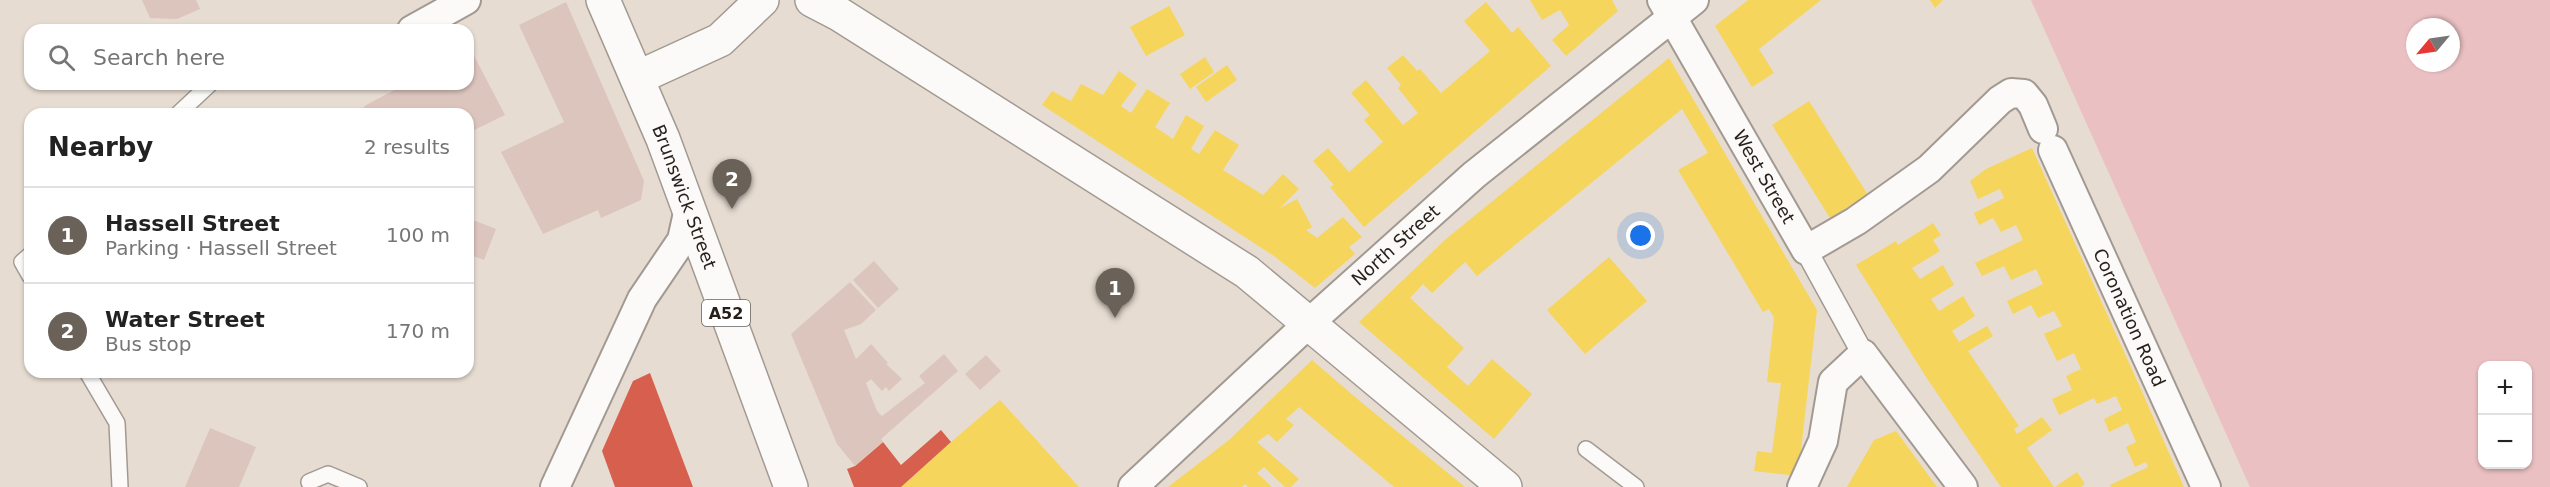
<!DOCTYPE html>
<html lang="en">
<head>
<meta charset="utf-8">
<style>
  :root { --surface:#fff; --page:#f2f2f2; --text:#222; --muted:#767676; --line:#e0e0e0; --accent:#6a6159 }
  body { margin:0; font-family:"DejaVu Sans",sans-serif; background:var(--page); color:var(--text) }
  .controls { position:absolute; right:18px; bottom:18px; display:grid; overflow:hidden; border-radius:12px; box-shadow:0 2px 4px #0004 }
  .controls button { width:54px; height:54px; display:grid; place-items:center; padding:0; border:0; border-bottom:2px solid var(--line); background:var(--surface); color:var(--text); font:30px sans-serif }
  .compass { position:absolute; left:2406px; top:18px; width:54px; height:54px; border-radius:50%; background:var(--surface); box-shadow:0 2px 4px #0004; rotate:241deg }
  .you { position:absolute; left:1641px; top:236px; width:21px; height:21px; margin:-15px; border:4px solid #fff; border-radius:50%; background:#1a73e8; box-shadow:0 0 0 9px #1a73e833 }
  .badge { display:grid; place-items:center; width:39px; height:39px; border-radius:50%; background:var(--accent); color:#fff; font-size:20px; font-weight:700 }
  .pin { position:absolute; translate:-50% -50px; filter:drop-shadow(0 2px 3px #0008) }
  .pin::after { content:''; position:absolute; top:32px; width:21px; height:18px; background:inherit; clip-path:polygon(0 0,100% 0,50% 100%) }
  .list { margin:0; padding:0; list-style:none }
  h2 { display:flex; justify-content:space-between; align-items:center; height:78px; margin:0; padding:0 24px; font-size:26px }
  h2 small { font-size:20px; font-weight:400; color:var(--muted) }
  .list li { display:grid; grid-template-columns:39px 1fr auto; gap:18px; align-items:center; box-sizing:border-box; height:96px; padding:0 24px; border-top:2px solid var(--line) }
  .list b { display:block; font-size:22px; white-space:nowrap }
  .list p { margin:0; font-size:20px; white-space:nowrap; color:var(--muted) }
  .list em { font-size:20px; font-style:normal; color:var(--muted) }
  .icon { flex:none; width:33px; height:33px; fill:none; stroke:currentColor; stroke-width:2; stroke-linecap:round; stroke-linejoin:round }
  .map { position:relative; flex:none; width:2550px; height:487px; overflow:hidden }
  .search { position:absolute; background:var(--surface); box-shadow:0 2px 4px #0004; left:24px; top:24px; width:450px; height:66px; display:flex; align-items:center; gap:15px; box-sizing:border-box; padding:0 21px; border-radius:18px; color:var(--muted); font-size:22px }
  .panel { position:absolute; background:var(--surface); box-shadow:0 2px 4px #0004; left:24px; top:108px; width:450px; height:270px; border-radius:18px }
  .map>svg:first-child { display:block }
  .green { fill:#eac0c2; fill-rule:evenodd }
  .homes { fill:#f6d55c }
  .shops { fill:#d6604d }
  .building { fill:#dbc5bc }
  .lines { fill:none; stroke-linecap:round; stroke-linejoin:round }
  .service-casing { stroke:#a29a92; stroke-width:18 }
  .pedestrian-casing { stroke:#a29a92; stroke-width:24 }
  .minor-casing { stroke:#a29a92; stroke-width:32 }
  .tertiary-casing { stroke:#a29a92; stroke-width:36 }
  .primary-casing { stroke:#a29a92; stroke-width:36 }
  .service { stroke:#fbfaf8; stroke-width:15 }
  .pedestrian { stroke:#fbfaf8; stroke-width:21 }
  .minor { stroke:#fbfaf8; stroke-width:28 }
  .tertiary { stroke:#fbfaf8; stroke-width:33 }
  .primary { stroke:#fbfaf8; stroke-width:33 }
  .labels { text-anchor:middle; stroke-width:6; stroke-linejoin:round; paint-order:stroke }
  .shield { fill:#fff; stroke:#67625e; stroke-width:1.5 }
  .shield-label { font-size:16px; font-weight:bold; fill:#261f19 }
  .street-label { font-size:18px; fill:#261f19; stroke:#fff }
</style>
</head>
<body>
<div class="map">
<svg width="2550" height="487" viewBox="0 0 2550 487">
  <rect width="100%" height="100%" fill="#e7dcd1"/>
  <path class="green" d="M2031 0H2550V487H2250ZM2415 27H2451V63H2415ZM2482 366H2528V464H2482Z"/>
  <path class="homes" d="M1530 0H1612L1618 11 1566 56 1552 40 1569 25 1560 10 1542 20Z
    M1748 0H1821L1759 49 1774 73 1752 87 1715 26Z
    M1930 0H1943L1935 8Z
    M1486 2 1512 33 1518 27 1551 66 1364 227 1330 187 1334 185 1313 161 1328 148 1349 172 1383 142 1364 120 1370 115 1351 93 1366 80 1403 125 1418 113 1398 88 1401 85 1387 68 1403 55 1417 71 1420 69 1441 93 1490 51 1464 21Z
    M1169 6 1185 35 1146 56 1130 27Z
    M1205 57 1214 72 1190 89 1180 74Z
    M1669 58 1817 310 1798 476 1754 471 1757 451 1772 453 1781 383 1767 382 1774 318 1769 309 1763 312 1678 170 1708 153 1682 109 1477 276 1465 262 1432 293 1423 284 1410 298 1464 348 1447 367 1468 386 1492 359 1532 394 1494 439 1359 322 1447 238Z
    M1227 65 1237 80 1206 102 1196 87Z
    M1119 71 1137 84 1121 106 1131 113 1147 89 1170 103 1155 127 1173 139 1186 115 1204 126 1191 149 1199 154 1215 130 1239 145 1223 170 1263 195 1283 174 1299 189 1280 208 1297 199 1312 227 1306 230 1317 238 1343 217 1362 237 1349 247 1355 254 1315 288 1274 256 1042 105 1052 91 1071 101 1081 84 1103 95Z
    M1809 101 1868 195 1830 218 1772 125Z
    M2032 148 2139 385 2184 487H2111L2110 485 2148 467 2146 462 2135 467 2126 447 2136 442 2128 423 2109 432 2104 419 2122 410 2116 396 2097 404 2094 398 2059 415 2052 399 2072 390 2066 376 2081 369 2074 353 2057 361 2044 334 2062 326 2054 311 2038 318 2031 305 2013 314 2007 301 2043 284 2036 269 2011 280 2004 266 1982 276 1975 263 2023 240 2016 225 2001 232 1993 218 1979 225 1974 213 2004 198 2000 189 1978 199 1970 181 1986 169Z
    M1933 223 1941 235 1933 240 1940 251 1912 268 1920 279 1943 265 1954 285 1931 299 1939 311 1963 296 1975 316 1952 331 1959 342 1987 326 1993 336 1968 351 2019 426 2014 429 2017 434 2042 417 2052 430 2027 448 2054 487H2001L1926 377 1856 265 1896 241 1898 245Z
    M1609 257 1647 301 1585 354 1547 310Z
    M1312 360 1361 402 1465 487H1394L1299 407 1286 419 1294 425 1277 442 1268 434 1257 442 1299 479 1291 487H1285L1264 467 1257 473 1272 487H1248L1245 484 1242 487H1168L1229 440Z
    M1000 400 1079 487H901L951 442Z
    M1896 431 1937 487H1847L1874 440Z
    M2077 472 2085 484 2081 487H2055Z"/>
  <path class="shops" d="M650 373 693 487H615L602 451 633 381Z
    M941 430 951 442 901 487H854L847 469 855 466 883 442 901 465Z"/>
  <path class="building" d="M142 0H196L200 9 177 19 150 18Z
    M566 2 644 181 641 200 601 218 598 210 543 234 501 152 564 122 519 25Z
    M471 50 505 115 468 133V114H357L366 105 406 84H468V51Z
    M468 218 496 229 484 260 468 254Z
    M874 261 899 289 878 308 853 280Z
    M850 282 876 310 861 324 844 330 856 359 871 344 888 363 886 364 902 379 889 391 886 387 882 391 871 379 866 383 877 411 882 416 925 383 919 376 944 354 958 371 881 439 883 442 855 466 837 444 791 334Z
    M986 355 1001 371 980 390 965 374Z
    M210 428 256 447 239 487H185Z"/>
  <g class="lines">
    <defs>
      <path id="service" d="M178 114 210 84
        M30 255 22 262 30 276
        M87 372 117 423 120 487
        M1586 449 1636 487
        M309 482 328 474 359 487"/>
      <path id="pedestrian" d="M1806 250 1863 354"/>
      <g id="minor">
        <path id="s1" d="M1662 0 1806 250 1856 221 1929 169 2000 100 2011 93 2024 94 2033 105 2043 129"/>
        <path d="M412 30 466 0"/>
        <path id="s2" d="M2053 150 2206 487"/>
        <path d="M555 487 642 299 682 240 688 213"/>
        <path id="s3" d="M1133 487 1309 323 1474 175 1694 0"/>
        <path d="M1802 487 1823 441 1833 382 1863 354 1963 487"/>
      </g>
      <path id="tertiary" d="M812 0 839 14 1247 272 1505 487
        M637 78 720 40 762 0"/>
      <g id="primary">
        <path id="s4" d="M603 0 663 139 791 487"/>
      </g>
    </defs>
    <use href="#service" class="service-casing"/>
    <use href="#pedestrian" class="pedestrian-casing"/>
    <use href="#minor" class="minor-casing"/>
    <use href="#tertiary" class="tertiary-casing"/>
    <use href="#primary" class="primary-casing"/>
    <use href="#service" class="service"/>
    <use href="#pedestrian" class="pedestrian"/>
    <use href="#minor" class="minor"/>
    <use href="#tertiary" class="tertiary"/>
    <use href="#primary" class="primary"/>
  </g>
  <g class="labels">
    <rect class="shield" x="702" y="300" width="48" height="26" rx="4.5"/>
    <g class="shield-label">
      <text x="726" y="319">A52</text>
    </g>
    <g class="street-label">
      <text dy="6" stroke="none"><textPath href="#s1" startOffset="204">West Street</textPath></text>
      <text dy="6" stroke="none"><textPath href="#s4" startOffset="213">Brunswick Street</textPath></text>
      <text dy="6" stroke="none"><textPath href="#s3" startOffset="357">North Street</textPath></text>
      <text dy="6" stroke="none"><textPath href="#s2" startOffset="184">Coronation Road</textPath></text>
    </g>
  </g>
</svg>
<div class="controls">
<button>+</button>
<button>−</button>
</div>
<svg class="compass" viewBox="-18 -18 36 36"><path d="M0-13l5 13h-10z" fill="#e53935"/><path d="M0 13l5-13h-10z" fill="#767676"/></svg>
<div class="you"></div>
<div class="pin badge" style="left:1115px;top:318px">1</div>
<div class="pin badge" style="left:732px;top:209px">2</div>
<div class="search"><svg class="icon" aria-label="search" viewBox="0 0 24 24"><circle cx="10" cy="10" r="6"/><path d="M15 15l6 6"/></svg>Search here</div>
<section class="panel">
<h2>Nearby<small>2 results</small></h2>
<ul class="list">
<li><span class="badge">1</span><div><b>Hassell Street</b><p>Parking · Hassell Street</p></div><em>100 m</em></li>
<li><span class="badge">2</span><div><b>Water Street</b><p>Bus stop</p></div><em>170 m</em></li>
</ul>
</section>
</div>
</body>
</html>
